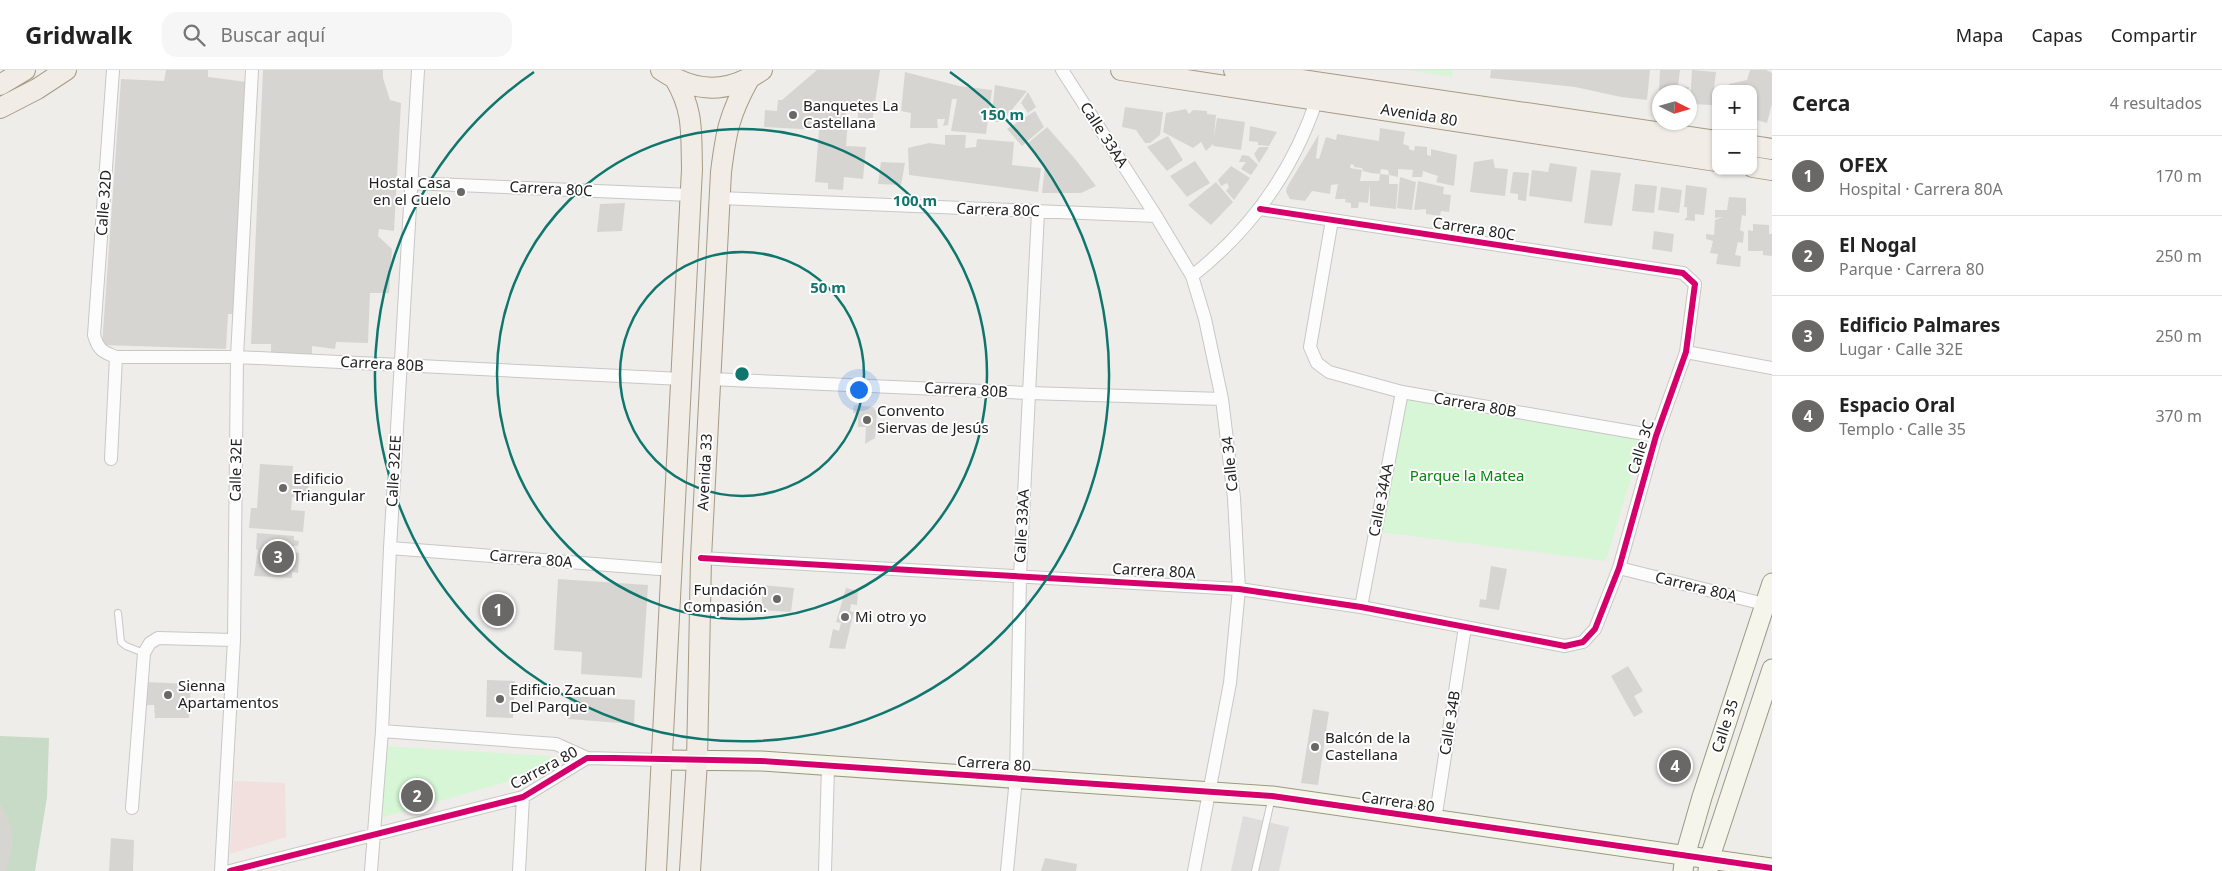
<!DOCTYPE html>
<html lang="es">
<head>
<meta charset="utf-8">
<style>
  :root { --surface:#fff; --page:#f6f6f6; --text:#222; --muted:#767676; --line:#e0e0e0; --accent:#696867 }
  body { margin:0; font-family:"Noto Sans",sans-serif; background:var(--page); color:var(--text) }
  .controls { position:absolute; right:15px; top:15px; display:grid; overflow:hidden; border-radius:10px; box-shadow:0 1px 4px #0004 }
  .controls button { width:45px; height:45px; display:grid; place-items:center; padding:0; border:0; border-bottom:1px solid var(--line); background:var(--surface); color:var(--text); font:25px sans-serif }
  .compass { position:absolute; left:1652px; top:15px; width:45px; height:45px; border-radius:50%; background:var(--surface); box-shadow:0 1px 4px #0004; rotate:95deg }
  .you { position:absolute; left:858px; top:319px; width:18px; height:18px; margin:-12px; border:4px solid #fff; border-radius:50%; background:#1a73e8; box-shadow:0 0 0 8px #1a73e833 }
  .badge { display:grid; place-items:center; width:32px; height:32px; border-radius:50%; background:var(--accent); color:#fff; font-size:16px; font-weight:700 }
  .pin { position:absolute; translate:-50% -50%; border:2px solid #fff; box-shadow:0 1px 5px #0006 }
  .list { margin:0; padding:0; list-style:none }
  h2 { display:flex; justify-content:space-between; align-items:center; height:65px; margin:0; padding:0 20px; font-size:21px }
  h2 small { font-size:16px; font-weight:400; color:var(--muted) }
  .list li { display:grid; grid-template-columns:32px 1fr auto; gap:15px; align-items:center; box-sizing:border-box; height:80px; padding:0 20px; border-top:1px solid var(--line) }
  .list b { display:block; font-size:19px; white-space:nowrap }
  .list p { margin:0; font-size:16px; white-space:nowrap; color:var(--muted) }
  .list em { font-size:16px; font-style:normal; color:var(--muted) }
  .icon { flex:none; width:28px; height:28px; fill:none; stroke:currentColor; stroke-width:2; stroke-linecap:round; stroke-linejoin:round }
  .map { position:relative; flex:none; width:1772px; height:801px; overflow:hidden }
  header { display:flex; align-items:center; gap:30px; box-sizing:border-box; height:70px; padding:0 25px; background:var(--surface); border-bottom:1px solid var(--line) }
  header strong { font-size:24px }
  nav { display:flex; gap:28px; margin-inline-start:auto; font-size:18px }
  .search { width:350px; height:45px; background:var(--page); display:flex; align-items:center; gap:12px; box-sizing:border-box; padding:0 18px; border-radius:15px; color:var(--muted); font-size:19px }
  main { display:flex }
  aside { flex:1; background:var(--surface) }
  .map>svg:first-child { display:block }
  .residential { fill:#dedddb }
  .commercial { fill:#f1e0de }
  .cemetery { fill:#c7dbc7 }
  .park { fill:#d6f6d6 }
  .building { fill:#d7d5d2 }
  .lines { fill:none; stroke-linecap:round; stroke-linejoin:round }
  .lane-casing { stroke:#c8c7c6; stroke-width:8 }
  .street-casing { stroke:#c8c7c6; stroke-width:14 }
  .secondary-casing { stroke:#999a80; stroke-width:21 }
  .primary-casing { stroke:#a69a85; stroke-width:22 }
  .lane { stroke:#fdfcfc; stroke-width:6 }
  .street { stroke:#fdfcfc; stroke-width:12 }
  .secondary { stroke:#f5f5ec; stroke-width:19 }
  .primary { stroke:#f2ece6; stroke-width:20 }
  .cycleway-casing { stroke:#fff; stroke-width:9 }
  .cycleway { stroke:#d6006c; stroke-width:6 }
  .ring { fill:none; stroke:#0f766e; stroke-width:2.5 }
  .poi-dot { fill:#696867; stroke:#fff; stroke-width:2 }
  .labels { text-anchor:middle; stroke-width:4; stroke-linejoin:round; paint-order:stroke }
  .poi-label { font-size:15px; fill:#212121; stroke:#fff; text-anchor:start }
  .street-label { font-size:15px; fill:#212121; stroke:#fff }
  .park-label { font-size:15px; fill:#05890b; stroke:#fff }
  .centre { fill:#0f766e; stroke:#fff; stroke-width:2.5 }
  .ring-label { font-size:15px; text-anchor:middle; font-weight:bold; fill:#0f766e; stroke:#fff; stroke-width:4; stroke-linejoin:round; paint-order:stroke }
</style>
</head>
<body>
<header>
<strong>Gridwalk</strong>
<div class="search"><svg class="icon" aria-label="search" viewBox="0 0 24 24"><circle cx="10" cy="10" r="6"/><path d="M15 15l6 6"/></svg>Buscar aquí</div>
<nav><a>Mapa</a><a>Capas</a><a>Compartir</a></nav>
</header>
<main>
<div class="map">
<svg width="1772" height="801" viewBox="0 0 1772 801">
  <rect width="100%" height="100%" fill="#efedea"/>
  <path class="residential" d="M1243 746 1289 757 1279 801H1231Z"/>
  <path class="commercial" d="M234 711 285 713 286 767 230 784Z"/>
  <path class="cemetery" d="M0 666 49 668 47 727 35 801H0Z"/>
  <path class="park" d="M1408 0H1453L1452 7Z
    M1405 326 1643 368 1606 491 1380 462Z
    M383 676 551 686 542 702 373 750Z"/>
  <path class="building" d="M166 0H208V7L247 12 236 244H228L226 279 102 275 121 9 164 11Z
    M263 0H383V8L390 30 401 33 394 161 379 159 378 166 392 179 389 223H370L368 273 336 272 335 279 312 276V285H271V274H251Z
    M817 0H880L872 53 858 51V41L846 40 845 51H848L846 76 866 77 863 109 844 107 843 120 828 119V113L815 112 819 60 764 57 765 40 777 41 778 30H782Z
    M1491 0H1650L1647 30 1621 27 1575 17 1490 8Z
    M1660 0H1680L1678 16 1689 17 1688 22H1659Z
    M1692 0 1716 2 1712 35 1690 34Z
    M1750 0H1766L1772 3V34L1767 53 1753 49V19H1729V14L1747 10Z
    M905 2 959 16 992 20 986 64 951 61 957 29H952L948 55 943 56 945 49H937L938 58H910L911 43 901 41Z
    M995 15 1027 21 1002 52H991Z
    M1028 22 1036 37 1028 43 1021 33Z
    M1125 37 1163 42 1160 65 1150 73H1145L1136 60 1122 57Z
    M1186 39 1189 44 1193 40 1207 41V44L1216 45 1214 67 1217 48 1245 52 1241 80 1213 76 1214 73 1206 81 1201 72 1193 78 1163 62 1166 43Z
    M1035 41 1044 57 1022 76 1007 59Z
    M1250 56 1277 62 1269 76 1258 75V72L1249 71Z
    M1047 57 1076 90 1096 116 1081 123H1042L1045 96 1028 73Z
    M1380 58 1405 62 1403 74 1409 76V79L1414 81 1415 76 1427 77V85L1431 86V79L1457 85 1454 116 1436 112 1438 106 1423 101 1422 107H1412L1413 100 1398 99V107L1389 105 1388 100 1381 99 1380 104 1371 103 1363 101 1362 98 1354 97V95L1351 94 1350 98 1362 100 1360 111H1379L1380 104 1389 105V114H1398L1396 139 1370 136V114L1368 133 1359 132 1358 138H1351V133L1345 132 1346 129H1335L1338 114 1331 115 1330 124 1312 121 1305 131 1290 129 1286 122 1287 117 1319 64 1316 88 1319 89 1326 67 1336 70 1337 64 1379 71Z
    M945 65H966L965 78 976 77 977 69 1014 72 1012 95 1041 98 1038 122 909 105 908 78 929 73 945 75Z
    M1168 66 1183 90 1167 101 1147 77Z
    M1259 77H1269L1259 93 1254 84Z
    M1242 85 1249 86 1258 95 1251 105 1241 99 1246 92H1239Z
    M1493 89 1495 98 1508 99 1505 126 1470 122 1474 92Z
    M1195 91 1210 113 1187 127 1170 106Z
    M881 92 905 93 901 115 878 114Z
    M1550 93 1577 97 1572 132 1529 126 1532 100 1548 102Z
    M1231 96 1250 108 1234 130 1226 121 1229 117 1227 113 1221 116 1218 110Z
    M1591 100 1621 103 1612 156 1584 153Z
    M1513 102 1529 103 1526 131 1518 130V124L1510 123Z
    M1400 107 1416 112 1412 140 1397 138Z
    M1418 111 1444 117 1443 124 1451 125 1449 142 1441 141 1440 146 1426 144V139L1414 140Z
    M1216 112 1233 132 1211 155 1188 135Z
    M1635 114 1657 116 1654 143 1632 141Z
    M1686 115 1707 118 1704 145 1695 144V151L1684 150 1687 147V137H1684Z
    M1661 117 1682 120 1679 143 1658 140Z
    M1729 127 1746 128V146L1742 145 1740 160 1744 162 1743 173 1738 172 1735 185 1741 186 1740 197 1716 194 1718 184 1710 183 1713 171 1706 169V164L1714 165 1715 150 1723 147 1715 148V140H1727Z
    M625 133 622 161 597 162 600 134Z
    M1753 154 1769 155V164H1772V186L1763 185V181H1748V160L1753 161Z
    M1654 161 1674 164 1672 182 1652 179Z
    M854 335 873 337 877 343 875 368 865 374 866 357H858V344L853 343Z
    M260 394 293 396 292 409 309 410 307 428 292 427 291 440 305 441 303 462 249 458 251 438H257Z
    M257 463 294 466V470L299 471 298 476H293V482L299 483 298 503 292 502V508L254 506 258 480 256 479Z
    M1491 496 1507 499 1499 540 1479 537 1480 529 1486 530Z
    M558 509 648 515 642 608 581 604 582 582 554 580Z
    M762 515 794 518 791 542 759 540 760 534H762Z
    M846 518 858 521 857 535 851 534 850 541 854 542 845 579 829 578 833 559 839 561 841 553 836 552Z
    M1628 596 1643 621 1634 626 1643 642 1634 647 1611 606Z
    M487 610 515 611 513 648 486 647Z
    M146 612 191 614 189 648H155L154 635H144Z
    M570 626 635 630 634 654 568 649Z
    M1313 639 1329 642 1318 715 1301 713Z
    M1665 681 1691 689 1684 711 1658 703Z
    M0 733 9 751 12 764V777L6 801H0Z
    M111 768 134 770 133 801H109Z
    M1045 788 1077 794 1076 801H1041Z"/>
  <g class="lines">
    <defs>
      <path id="lane" d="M118 543 121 572 126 576 144 583
        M1255 801 1272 727"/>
      <path id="street" d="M113 0 94 265C98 279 102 282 116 287H237L682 309
        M1062 0 1156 146 1192 206 1205 249 1222 329 1234 428 1239 519 1230 613 1194 801
        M411 113 691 125
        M719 128 1156 146
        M1332 150 1310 277 1317 293 1329 302 1402 322 1656 366
        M1192 206C1252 159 1293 101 1317 29
        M1686 282 1772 298
        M710 309 1029 323 1222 329
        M111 389 116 287
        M390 478 672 500
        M701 488 1239 519 1361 537 1565 576 1583 572 1595 559 1619 498 1656 366 1686 282 1695 214 1683 203 1260 139
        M1619 498 1772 536
        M1361 537 1402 322
        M382 661 556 674 587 688
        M132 738 144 583 150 573 158 568 234 570
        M1435 750 1465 557
        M221 801 234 570 237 287 252 0
        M230 801 523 727 587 688 662 690
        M371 801 382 661 390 478 418 0
        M519 801 523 727
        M825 801 828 696
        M1007 801 1016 708 1020 506 1038 142"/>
      <path id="secondary" d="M662 690 761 691 1272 726 1772 798
        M1683 801 1685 786 1702 727 1772 513
        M1708 801 1709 790 1772 599"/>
      <path id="primary" d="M661 0C695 23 728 24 762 0
        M1121 0 1716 91
        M1234 0 1716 71
        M0 15 25 0
        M0 38 37 19 66 0
        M1753 76 1772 79
        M1753 97 1772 100
        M656 801 692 99C691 63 694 41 675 9
        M690 801 697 691 701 488 721 102C726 62 729 45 749 9"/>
    </defs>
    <use href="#lane" class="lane-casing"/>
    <use href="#street" class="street-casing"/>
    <use href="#secondary" class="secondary-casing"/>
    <use href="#primary" class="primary-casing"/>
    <use href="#lane" class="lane"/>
    <use href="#street" class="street"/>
    <use href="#secondary" class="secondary"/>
    <use href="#primary" class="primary"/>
    <defs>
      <path id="cycleway" d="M701 488 1239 519 1361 537 1565 576 1583 572 1595 559 1619 498 1656 366 1686 282 1695 214 1683 203 1260 139
        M230 801 523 727 587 688H614L761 691 1272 726 1772 798"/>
    </defs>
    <use href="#cycleway" class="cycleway-casing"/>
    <use href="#cycleway" class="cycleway"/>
  </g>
  <g class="ring">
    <circle cx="742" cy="304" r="122"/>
    <circle cx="742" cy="304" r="245"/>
    <path d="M950 2A367 367 0 1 1 534 2"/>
  </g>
  <g class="poi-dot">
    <circle cx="793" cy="45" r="5"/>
    <circle cx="461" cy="122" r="5"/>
    <circle cx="867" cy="350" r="5"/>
    <circle cx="283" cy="418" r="5"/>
    <circle cx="777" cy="529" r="5"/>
    <circle cx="845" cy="547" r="5"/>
    <circle cx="168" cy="625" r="5"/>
    <circle cx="500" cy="629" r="5"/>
    <circle cx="1315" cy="677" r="5"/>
  </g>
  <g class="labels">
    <g class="poi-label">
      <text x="803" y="41">Banquetes La<tspan x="803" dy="17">Castellana</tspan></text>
      <text x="451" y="118" text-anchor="end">Hostal Casa<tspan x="451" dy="17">en el Cuelo</tspan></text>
      <text x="877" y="346">Convento<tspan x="877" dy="17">Siervas de Jesús</tspan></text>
      <text x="293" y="414">Edificio<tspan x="293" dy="17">Triangular</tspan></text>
      <text x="767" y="525" text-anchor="end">Fundación<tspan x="767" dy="17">Compasión.</tspan></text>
      <text x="855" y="552">Mi otro yo</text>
      <text x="178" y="621">Sienna<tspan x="178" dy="17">Apartamentos</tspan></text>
      <text x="510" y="625">Edificio Zacuan<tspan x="510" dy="17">Del Parque</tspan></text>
      <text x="1325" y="673">Balcón de la<tspan x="1325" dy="17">Castellana</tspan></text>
    </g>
    <g class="street-label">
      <text transform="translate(1419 45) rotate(9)" y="5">Avenida 80</text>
      <text transform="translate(1104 65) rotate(57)" y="5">Calle 33AA</text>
      <text transform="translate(551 119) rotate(3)" y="5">Carrera 80C</text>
      <text transform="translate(104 133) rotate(-86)" y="5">Calle 32D</text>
      <text transform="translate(998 140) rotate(2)" y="5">Carrera 80C</text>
      <text transform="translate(1474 159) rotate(9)" y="5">Carrera 80C</text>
      <text transform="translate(382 294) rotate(3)" y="5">Carrera 80B</text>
      <text transform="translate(966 320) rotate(3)" y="5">Carrera 80B</text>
      <text transform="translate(1475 335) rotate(10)" y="5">Carrera 80B</text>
      <text transform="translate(1641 377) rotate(-73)" y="5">Calle 3C</text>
      <text transform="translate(1230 394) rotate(-96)" y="5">Calle 34</text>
      <text transform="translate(236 400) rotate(-89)" y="5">Calle 32E</text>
      <text transform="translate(394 401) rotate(-87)" y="5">Calle 32EE</text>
      <text transform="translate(705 402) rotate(-87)" y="5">Avenida 33</text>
      <text transform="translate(1381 430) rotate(-79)" y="5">Calle 34AA</text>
      <text transform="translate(1022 456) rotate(-87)" y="5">Calle 33AA</text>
      <text transform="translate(531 489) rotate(5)" y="5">Carrera 80A</text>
      <text transform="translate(1154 501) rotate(3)" y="5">Carrera 80A</text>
      <text transform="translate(1696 517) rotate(14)" y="5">Carrera 80A</text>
      <text transform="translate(1450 653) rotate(-81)" y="5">Calle 34B</text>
      <text transform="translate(1725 656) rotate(-72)" y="5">Calle 35</text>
      <text transform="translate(994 694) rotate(4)" y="5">Carrera 80</text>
      <text transform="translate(544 698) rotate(-28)" y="5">Carrera 80</text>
      <text transform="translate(1398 732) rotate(8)" y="5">Carrera 80</text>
    </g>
    <g class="park-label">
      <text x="1467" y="411">Parque la Matea</text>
    </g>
  </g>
  <circle cx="742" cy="304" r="8" class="centre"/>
  <g class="ring-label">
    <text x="1002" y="50">150 m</text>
    <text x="915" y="136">100 m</text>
    <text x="828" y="223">50 m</text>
  </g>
</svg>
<div class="controls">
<button>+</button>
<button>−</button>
</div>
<svg class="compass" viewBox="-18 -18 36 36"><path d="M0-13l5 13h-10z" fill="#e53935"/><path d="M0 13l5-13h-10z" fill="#767676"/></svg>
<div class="you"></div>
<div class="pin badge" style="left:498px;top:540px">1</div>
<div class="pin badge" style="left:417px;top:726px">2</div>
<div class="pin badge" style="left:278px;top:487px">3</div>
<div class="pin badge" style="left:1675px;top:696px">4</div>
</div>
<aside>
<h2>Cerca<small>4 resultados</small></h2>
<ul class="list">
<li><span class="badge">1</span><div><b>OFEX</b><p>Hospital · Carrera 80A</p></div><em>170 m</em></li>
<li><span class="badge">2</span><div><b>El Nogal</b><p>Parque · Carrera 80</p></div><em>250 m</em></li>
<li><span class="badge">3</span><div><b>Edificio Palmares</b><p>Lugar · Calle 32E</p></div><em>250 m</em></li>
<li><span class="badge">4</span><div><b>Espacio Oral</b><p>Templo · Calle 35</p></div><em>370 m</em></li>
</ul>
</aside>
</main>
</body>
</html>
